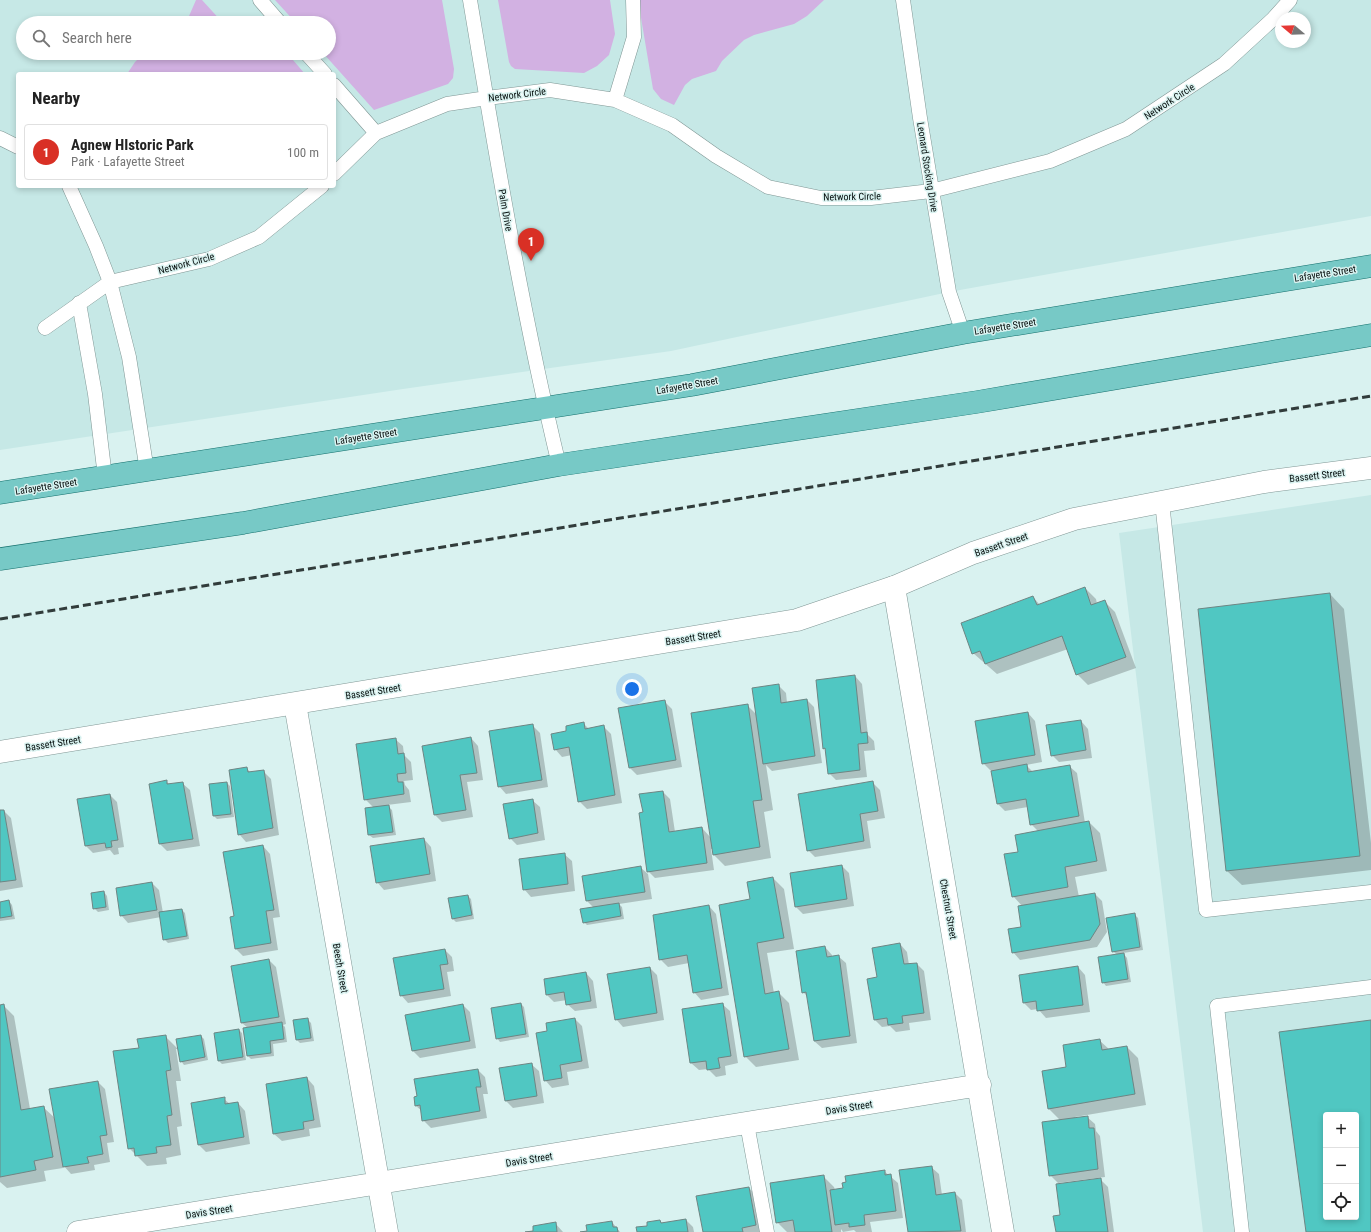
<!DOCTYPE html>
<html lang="en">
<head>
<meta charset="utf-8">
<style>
  :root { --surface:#fff; --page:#f6f6f6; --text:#222; --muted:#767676; --line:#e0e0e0; --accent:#d93025 }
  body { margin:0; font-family:"Roboto Condensed",sans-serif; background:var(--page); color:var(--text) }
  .controls { position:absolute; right:12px; bottom:12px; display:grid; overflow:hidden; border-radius:4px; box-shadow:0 2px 6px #0003 }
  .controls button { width:36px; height:36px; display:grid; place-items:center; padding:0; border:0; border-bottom:1px solid var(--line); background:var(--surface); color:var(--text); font:20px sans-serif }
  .compass { position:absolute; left:1275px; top:12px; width:36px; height:36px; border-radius:50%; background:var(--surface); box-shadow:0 2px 6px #0003; rotate:289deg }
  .you { position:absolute; left:632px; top:689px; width:14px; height:14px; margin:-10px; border:3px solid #fff; border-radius:50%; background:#1a73e8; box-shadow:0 0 0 6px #1a73e833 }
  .badge { display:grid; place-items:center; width:26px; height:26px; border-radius:50%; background:var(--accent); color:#fff; font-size:13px; font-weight:700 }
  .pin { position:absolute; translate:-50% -33px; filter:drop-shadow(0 1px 2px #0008) }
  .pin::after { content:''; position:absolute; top:21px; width:14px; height:12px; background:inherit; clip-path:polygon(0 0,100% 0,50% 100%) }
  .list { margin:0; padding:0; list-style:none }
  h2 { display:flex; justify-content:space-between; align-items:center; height:52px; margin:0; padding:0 16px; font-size:17px }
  h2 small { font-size:13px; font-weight:400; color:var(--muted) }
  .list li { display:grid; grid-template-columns:26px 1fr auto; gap:12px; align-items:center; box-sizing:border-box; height:56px; margin:0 8px 8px; padding:0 8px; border:1px solid var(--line); border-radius:4px }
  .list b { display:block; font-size:15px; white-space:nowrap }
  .list p { margin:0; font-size:13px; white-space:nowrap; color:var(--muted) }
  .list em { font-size:13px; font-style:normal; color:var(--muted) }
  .icon { flex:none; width:22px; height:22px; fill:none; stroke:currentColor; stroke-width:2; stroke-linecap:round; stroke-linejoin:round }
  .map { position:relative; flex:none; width:1371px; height:1232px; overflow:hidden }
  .search { position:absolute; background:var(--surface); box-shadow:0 2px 6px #0003; left:16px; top:16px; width:320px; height:44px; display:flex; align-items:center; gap:10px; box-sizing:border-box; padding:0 14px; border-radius:22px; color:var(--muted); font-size:15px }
  .panel { position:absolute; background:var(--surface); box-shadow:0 2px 6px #0003; left:16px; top:72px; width:320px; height:116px; border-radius:4px }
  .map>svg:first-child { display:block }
  .built { fill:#c6e8e6; fill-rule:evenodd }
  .green { fill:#d2b1e2 }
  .shadow { fill:#0003 }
  .building { fill:#50c7c2; stroke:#6e8583; fill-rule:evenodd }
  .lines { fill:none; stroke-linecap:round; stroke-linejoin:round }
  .lane-casing { stroke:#809795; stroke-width:15 }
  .street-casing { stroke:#809795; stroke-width:23 }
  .secondary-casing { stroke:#809795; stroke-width:23 }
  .primary-casing { stroke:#15706d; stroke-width:23 }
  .lane { stroke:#fff; stroke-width:14 }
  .street { stroke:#fff; stroke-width:22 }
  .secondary { stroke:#fff; stroke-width:22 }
  .primary { stroke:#77c9c6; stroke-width:22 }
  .rail { stroke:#313c3b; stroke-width:3; stroke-dasharray:8 4; stroke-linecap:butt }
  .labels { text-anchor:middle; stroke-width:3; stroke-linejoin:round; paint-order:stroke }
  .street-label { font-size:10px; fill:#070f0e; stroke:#d9f2f0 }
</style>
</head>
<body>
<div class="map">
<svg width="1371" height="1232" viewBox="0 0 1371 1232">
  <rect width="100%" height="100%" fill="#d9f2f0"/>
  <path class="built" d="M0 0H1371V216L949 292 671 351 403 389 0 450ZM1281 18H1305V42H1281ZM23 23H329V53H23ZM18 74H334V186H18Z
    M1371 495V1232H1203L1119 533ZM1326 1115H1356V1217H1326Z"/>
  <path class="green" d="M196 0H202L223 23H186Z
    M275 0H442L454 69 453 78 448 84 374 110 323 53H329V23H296Z
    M498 0H610L615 34 609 55 597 66 584 73 515 69 511 66 509 62Z
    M638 0H824L807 16 794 24 754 35 744 40 722 61 716 71 692 79 685 85 674 105 661 99 653 89Z
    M144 53H287L305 74H127L135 62Z"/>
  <path class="shadow" d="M1085 588 1096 599 1097 604 1104 601 1115 612 1136 668 1088 685 1077 674 1068 649 997 674 973 653 1033 597 1040 605Z
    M1330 594 1344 609 1371 843V870L1242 885 1227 871Z
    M855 676 862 684 868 735 874 741 875 750 864 751 867 777 836 780 829 773 827 751 824 748 817 680Z
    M778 685 786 693 787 703 807 700 814 707 822 763 772 771 766 765 773 810 764 812 771 858 725 866 714 855 713 849H711L714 870 655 878 648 871 644 813 663 792 670 799 675 832 702 828 711 838 747 705 757 715Z
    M665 702 672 709 682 767 637 775 630 768Z
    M1028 713 1035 721 1042 762 1026 765 1033 772 1069 766 1077 773 1085 823 1089 822 1100 833 1107 871 1075 877 1079 897 1095 894 1102 901 1107 932 1097 947 1020 960 1013 952 1022 928V906L1013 896 1019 853 1038 831 1031 824 1028 807 1005 811 998 804 992 771H991L983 763Z
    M1081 721 1088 729 1092 758 1059 762 1052 755Z
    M584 724 589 729 603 726 611 734 622 803 587 809 579 801 572 755 562 757 555 749 568 732Z
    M532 725 540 733 548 787 506 794 499 786Z
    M471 738 478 746 483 780 467 782 473 817 442 822 435 815Z
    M395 739 403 746 404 755 411 762 413 780 404 781 405 785 409 790 411 802 387 805 392 810 396 835 373 838 369 835 366 809 374 808 365 799Z
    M246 768 251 773 263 771 271 779 279 835 246 842 239 834Z
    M166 781 170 785 182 783 190 790 200 846 167 851 160 844 150 784Z
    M227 783 230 786 234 817 217 819 214 816Z
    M873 783 880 790 885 818 867 821 871 848 815 857 808 850Z
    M110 795 117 802 124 847 118 848 119 854 114 855 110 850 93 853 86 846Z
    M532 800 540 807 545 840 517 845 510 838Z
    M0 811H4L11 818 23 887 0 891Z
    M424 839 431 847 436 881 384 890 377 882Z
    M263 846 270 854 280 917 273 918 278 950 243 956 236 949 235 917Z
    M564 854 572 861 575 891 531 897 524 889Z
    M842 866 849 873 854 906 803 914 796 907Z
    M640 867 648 874 652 899 619 904 622 907 624 919 587 925 584 922 594 908 587 901Z
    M773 878 784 889 794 949 767 953 774 993 778 992 789 1003 799 1060 756 1067 745 1056 751 900Z
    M152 883 159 890 163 913 182 910 185 913 189 939 168 943 164 939 161 917 128 923 121 915Z
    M104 892 107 896 109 910 98 912 94 908Z
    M468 896 471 899 474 919 456 922 453 919 449 899Z
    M9 901 12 905 15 919 0 921V903Z
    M709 906 716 914 729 995 701 1000 694 992 689 963 668 967 660 959Z
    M1134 914 1138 918 1143 950 1123 953 1127 958 1131 982 1106 986 1103 982 1117 955 1113 951Z
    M900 944 907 952 909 965 917 964 924 971 931 1020 909 1023 910 1030 896 1032 890 1026 882 1027 875 1020 878 978Z
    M825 947 832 955V957L838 956 846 963 857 1043 822 1048 814 1041 808 997 803 992Z
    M445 950 452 957 454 971 447 972 451 996 408 1003 401 995Z
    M269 960 276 967 286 1024 283 1025 285 1027 287 1042 273 1044 274 1056 251 1059 248 1056 244 1029 248 1028 242 1023 233 966Z
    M1078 967 1085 975 1090 1012 1046 1018 1038 1009 1031 1010 1024 1003Z
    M650 968 657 975 664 1020 623 1027 616 1019Z
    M586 973 593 981 597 1008 575 1011 567 1004V1000L554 1002 547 995Z
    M521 1004 524 1007 529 1037 500 1042 497 1038Z
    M722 1004 730 1011 738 1063 725 1066 726 1075 716 1077 708 1069 699 1070 691 1063 683 1010Z
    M3 1005 14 1016 30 1109 43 1107 56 1119 98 1082 105 1089 114 1142 107 1143 110 1162 94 1165 95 1170 71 1174 63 1165V1168L44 1171 46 1181 7 1188 0 1182V1006Z
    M463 1005 470 1012 476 1048 420 1058 413 1051 406 1015Z
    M307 1019 311 1023 314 1041 300 1043 297 1040Z
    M575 1019 582 1026 589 1068 567 1072 569 1085 552 1088 545 1080 548 1031Z
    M239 1030 242 1033 246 1060 222 1064 219 1061Z
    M165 1036 178 1049H176L181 1081H176L182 1126 177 1127 181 1155 166 1158 167 1164 147 1166 129 1148 140 1048Z
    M201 1036 204 1039 208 1060 184 1065 181 1061Z
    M1099 1040 1110 1050 1127 1047 1138 1058 1146 1105 1075 1117V1119L1087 1117 1095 1124 1096 1131 1100 1136 1105 1177 1058 1183 1050 1175 1061 1121 1048 1108 1068 1068Z
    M531 1064 539 1071 544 1103 513 1108 506 1101 500 1069Z
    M478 1070 485 1077 488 1094H483L487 1118 431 1128 423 1120 422 1111 416 1106 415 1097Z
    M307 1078 314 1086 321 1127 309 1129 310 1136 282 1141 274 1134Z
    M224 1099 230 1104 238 1103 245 1111 250 1144 206 1152 199 1145Z
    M931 1167 939 1174 942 1195 955 1193 962 1200 966 1232H909L900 1171Z
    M884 1171 898 1183 903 1218 870 1222 872 1232H856L854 1230 843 1232 841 1229V1232H787L777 1222 823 1176 834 1187 835 1190 844 1189Z
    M1100 1179 1108 1187 1114 1232H1057L1061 1216Z
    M749 1188 760 1199 765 1232H704Z
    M686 1220 693 1227 694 1232H638L660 1222 662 1223Z
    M612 1222 620 1232H587Z
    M555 1223 563 1232H532Z"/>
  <path class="building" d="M1085 587 1091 605 1105 600 1126 657 1076 675 1062 636 985 664 980 651 972 654 961 623 1033 596 1037 605Z
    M1330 593 1360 856 1226 871 1198 609Z
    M855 675 861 733 867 732 868 743 858 744 860 770 828 774 825 748 823 749 816 680Z
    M779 684 781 703 807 699 815 756 763 764 752 688Z
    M665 700 676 760 629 768 618 708Z
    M748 704 762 800 753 801 760 847 713 855 691 713Z
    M1028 712 1035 755 982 764 975 721Z
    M1081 720 1086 750 1051 756 1046 725Z
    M584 722 585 729 604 725 615 795 578 802 569 747 554 750 551 734 566 731V726Z
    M533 724 542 780 498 787 489 731Z
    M471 737 477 773 460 775 466 810 434 815 422 746Z
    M396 738 398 754 404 753 406 773 397 774 398 782H403L404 794 364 800 356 744Z
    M1027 764 1028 772 1070 765 1079 816 1030 825 1026 799 997 804 991 771Z
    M247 767 248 772 264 770 273 828 238 835 229 770Z
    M167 780V784L183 782 193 839 159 844 149 784Z
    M873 781 878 811 860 814 864 841 807 851 798 794Z
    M227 782 231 814 213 816 209 784Z
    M663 791 669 832 702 827 707 863 647 872 639 813 643 812 639 794Z
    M110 794 118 840 111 841 112 847 106 848 105 843 85 846 77 799Z
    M533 799 538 833 509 839 503 804Z
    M389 805 393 832 368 835 365 808Z
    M0 810H4L16 880 0 882Z
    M1089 821 1097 861 1065 867 1068 887 1012 897 1004 854 1018 852 1015 835Z
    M424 838 430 874 376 883 370 846Z
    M263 845 274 910 266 911 271 943 235 949 230 917 234 916 223 852Z
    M565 853 568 884 523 890 519 859Z
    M842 865 847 899 795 907 790 873Z
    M641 866 645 892 586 901 582 876Z
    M773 877 784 938 757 943 765 994 779 991 789 1049 744 1057 719 905 750 899 747 882Z
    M152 882 157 910 120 916 116 888Z
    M104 891 106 907 93 909 91 893Z
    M1095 893 1100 924 1090 940 1012 953 1008 929 1021 927 1018 906Z
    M468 895 472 915 452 919 448 898Z
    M9 900 12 916 0 918V902Z
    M619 903 621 916 583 923 580 909Z
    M709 905 722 988 693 993 687 955 659 960 653 915Z
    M182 909 187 936 163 940 159 912Z
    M1135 913 1140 947 1112 952 1106 918Z
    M900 943 904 964 917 963 924 1013 902 1016 903 1023 888 1025 887 1018 874 1020 867 979 877 977 872 948Z
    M825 946 827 957 839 955 850 1036 814 1041 806 992 802 993 796 951Z
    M445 949 448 964 440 965 444 989 400 996 393 958Z
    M1124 953 1128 979 1102 983 1098 957Z
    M269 959 279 1017 241 1023 231 966Z
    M1078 966 1083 1005 1037 1011 1036 1001 1023 1003 1019 975Z
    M650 967 657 1013 615 1020 607 974Z
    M586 972 591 1001 566 1005 564 992 546 995 544 979Z
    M521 1003 526 1034 496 1039 491 1008Z
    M723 1003 731 1056 718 1058 720 1068 707 1070 706 1061 690 1063 682 1009Z
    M4 1004 21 1110 44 1106 53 1157 34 1161 36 1170 0 1177V1005Z
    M463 1004 470 1041 412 1051 405 1015Z
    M308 1018 311 1038 296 1040 293 1020Z
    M575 1018 582 1061 560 1065 562 1078 544 1081 536 1033 547 1031 546 1023Z
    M1371 1020V1232H1306L1279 1032ZM1326 1115H1356V1217H1326Z
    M282 1022 284 1039 270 1041 271 1053 247 1056 243 1028Z
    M239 1029 243 1057 218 1061 214 1033Z
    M166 1035 171 1070 166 1071 172 1115 167 1116 171 1145 156 1147 157 1153 135 1156 134 1148 128 1149 113 1051 139 1048 137 1039Z
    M201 1035 205 1057 180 1062 176 1039Z
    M1100 1039 1102 1050 1127 1046 1135 1094 1048 1109 1042 1071 1066 1067 1063 1045Z
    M532 1063 537 1096 505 1101 499 1068Z
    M478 1069 481 1087H476L480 1111 422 1121 420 1105 415 1106 414 1097 417 1096 414 1079Z
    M307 1077 314 1120 303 1122 304 1129 273 1134 266 1084Z
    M98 1081 107 1135 100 1136 103 1154 87 1157 89 1163 63 1167 49 1089Z
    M225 1097V1104L238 1102 244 1137 198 1145 191 1103Z
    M1088 1116 1089 1128H1094L1098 1169 1049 1176 1042 1122Z
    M932 1166 936 1195 955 1192 961 1231 908 1232 899 1170Z
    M885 1170V1175L891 1174 896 1211 864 1215 865 1225 849 1227V1223L835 1225 830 1190 843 1188 842 1183 846 1182 845 1176Z
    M824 1175 832 1232H795L793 1220 776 1223 770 1183Z
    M1101 1178 1108 1232H1056L1053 1216 1060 1215 1056 1184Z
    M749 1187 756 1225 742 1228 743 1232H703L696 1196Z
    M686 1219 688 1232H637L636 1227 647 1226V1222L660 1220 661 1223Z
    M612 1221 613 1227H617L618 1232H580L587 1231 586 1225Z
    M556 1222 557 1232H525L533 1231V1226Z"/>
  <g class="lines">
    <defs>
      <path id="lane" d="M260 0 280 23
        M470 0C496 156 522 311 559 465
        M903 0 920 118 949 292 963 333
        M306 53 325 74
        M334 85 376 133
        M615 100 634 37 633 0
        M0 138 18 147
        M334 174 376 133 447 104 487 98 550 90 615 100 672 125 716 156 768 187 821 198H871L931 191 1050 161 1126 129 1224 64 1273 19 1290 0
        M69 186 96 246 110 282 129 357 147 471
        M79 303 95 394 105 477
        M45 328 110 282 209 259 259 237 322 186
        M1162 502 1206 910 1371 892
        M747 1124 767 1232
        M1242 1232 1217 1006 1371 987"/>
      <path id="street" d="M894 587 1003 1232
        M295 704 387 1232
        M78 1232 980 1085"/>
      <path id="secondary" d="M0 752 797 620 894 587 973 553 1074 519 1264 482 1371 468"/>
      <path id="primary" d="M0 493 692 385 963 333 1371 266
        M0 559 243 523 559 465 977 402 1371 335"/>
    </defs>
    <use href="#lane" class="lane-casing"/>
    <use href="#street" class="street-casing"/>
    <use href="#secondary" class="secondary-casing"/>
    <use href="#primary" class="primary-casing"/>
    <use href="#lane" class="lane"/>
    <use href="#street" class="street"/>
    <use href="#secondary" class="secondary"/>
    <use href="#primary" class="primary"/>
    <path class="rail" d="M0 619 1371 396"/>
  </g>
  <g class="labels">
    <g class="street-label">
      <text transform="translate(517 94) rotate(-7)" y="4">Network Circle</text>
      <text transform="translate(1169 101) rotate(-33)" y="4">Network Circle</text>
      <text transform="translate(928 167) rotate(81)" y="4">Leonard Stocking Drive</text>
      <text transform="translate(852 196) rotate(-1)" y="4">Network Circle</text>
      <text transform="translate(506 210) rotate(80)" y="4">Palm Drive</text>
      <text transform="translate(186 263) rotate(-15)" y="4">Network Circle</text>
      <text transform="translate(1325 273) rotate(-9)" y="4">Lafayette Street</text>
      <text transform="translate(1005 326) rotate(-9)" y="4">Lafayette Street</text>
      <text transform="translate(687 385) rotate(-10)" y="4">Lafayette Street</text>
      <text transform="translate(366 436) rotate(-9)" y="4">Lafayette Street</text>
      <text transform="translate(1317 475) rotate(-7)" y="4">Bassett Street</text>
      <text transform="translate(46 486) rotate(-9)" y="4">Lafayette Street</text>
      <text transform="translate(1001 544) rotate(-19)" y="4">Bassett Street</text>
      <text transform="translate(693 637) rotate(-9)" y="4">Bassett Street</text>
      <text transform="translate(373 691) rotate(-9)" y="4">Bassett Street</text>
      <text transform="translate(53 743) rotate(-9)" y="4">Bassett Street</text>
      <text transform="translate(949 909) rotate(80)" y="4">Chestnut Street</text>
      <text transform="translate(341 968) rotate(80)" y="4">Beech Street</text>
      <text transform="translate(849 1107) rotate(-9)" y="4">Davis Street</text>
      <text transform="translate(529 1159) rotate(-9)" y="4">Davis Street</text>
      <text transform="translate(209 1211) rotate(-9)" y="4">Davis Street</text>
    </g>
  </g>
</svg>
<div class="controls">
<button>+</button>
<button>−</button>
<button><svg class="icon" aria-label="locate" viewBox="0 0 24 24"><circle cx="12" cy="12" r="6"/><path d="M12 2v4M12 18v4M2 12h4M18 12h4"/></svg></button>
</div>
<svg class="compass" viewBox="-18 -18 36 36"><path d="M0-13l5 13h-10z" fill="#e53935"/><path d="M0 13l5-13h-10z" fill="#767676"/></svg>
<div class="you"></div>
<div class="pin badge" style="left:531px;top:261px">1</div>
<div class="search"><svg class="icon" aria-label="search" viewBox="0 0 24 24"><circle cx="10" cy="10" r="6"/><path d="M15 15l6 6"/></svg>Search here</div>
<section class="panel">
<h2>Nearby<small></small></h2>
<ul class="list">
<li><span class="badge">1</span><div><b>Agnew HIstoric Park</b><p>Park · Lafayette Street</p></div><em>100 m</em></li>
</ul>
</section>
</div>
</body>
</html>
